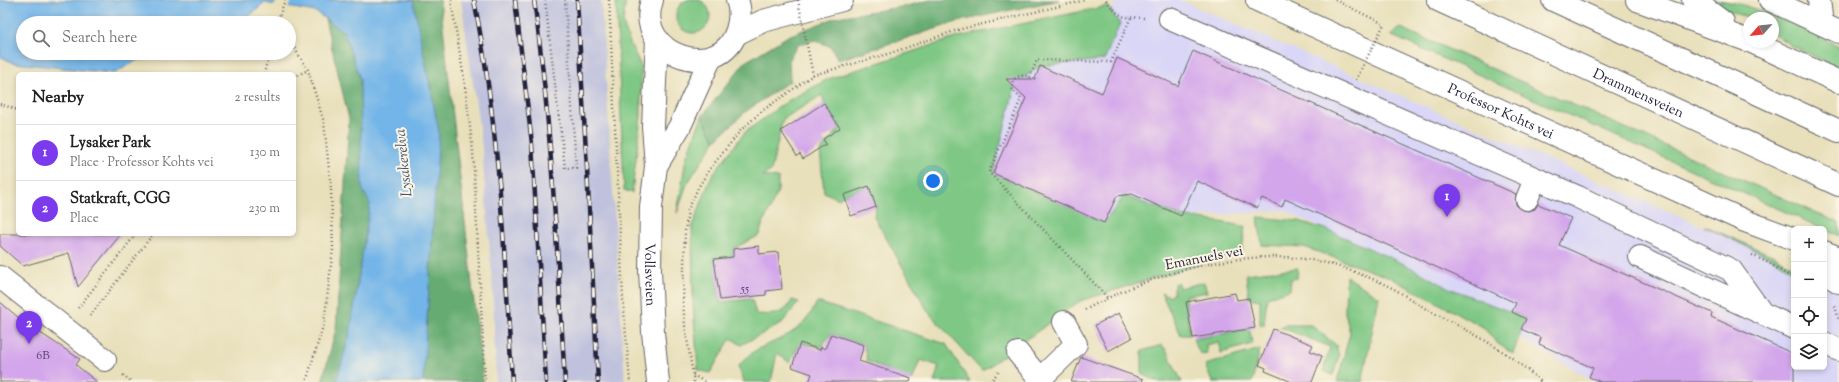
<!DOCTYPE html>
<html lang="en">
<head>
<meta charset="utf-8">
<style>
  :root { --surface:#fff; --page:#f2f2f2; --text:#222; --muted:#767676; --line:#e0e0e0; --accent:#7c3aed }
  body { margin:0; font-family:"Sorts Mill Goudy",serif; background:var(--page); color:var(--text) }
  .controls { position:absolute; right:12px; bottom:12px; display:grid; overflow:hidden; border-radius:6px; box-shadow:0 2px 6px #0003 }
  .controls button { width:36px; height:36px; display:grid; place-items:center; padding:0; border:0; border-bottom:1px solid var(--line); background:var(--surface); color:var(--text); font:20px sans-serif }
  .compass { position:absolute; left:1743px; top:12px; width:36px; height:36px; border-radius:50%; background:var(--surface); box-shadow:0 2px 6px #0003; rotate:243deg }
  .you { position:absolute; left:933px; top:181px; width:14px; height:14px; margin:-10px; border:3px solid #fff; border-radius:50%; background:#1a73e8; box-shadow:0 0 0 6px #1a73e833 }
  .badge { display:grid; place-items:center; width:26px; height:26px; border-radius:50%; background:var(--accent); color:#fff; font-size:13px; font-weight:700 }
  .pin { position:absolute; translate:-50% -33px; filter:drop-shadow(0 1px 2px #0008) }
  .pin::after { content:''; position:absolute; top:21px; width:14px; height:12px; background:inherit; clip-path:polygon(0 0,100% 0,50% 100%) }
  .list { margin:0; padding:0; list-style:none }
  h2 { display:flex; justify-content:space-between; align-items:center; height:52px; margin:0; padding:0 16px; font-size:17px }
  h2 small { font-size:13px; font-weight:400; color:var(--muted) }
  .list li { display:grid; grid-template-columns:26px 1fr auto; gap:12px; align-items:center; box-sizing:border-box; height:56px; padding:0 16px; border-top:1px solid var(--line) }
  .list b { display:block; font-size:15px; white-space:nowrap }
  .list p { margin:0; font-size:13px; white-space:nowrap; color:var(--muted) }
  .list em { font-size:13px; font-style:normal; color:var(--muted) }
  .icon { flex:none; width:22px; height:22px; fill:none; stroke:currentColor; stroke-width:2; stroke-linecap:round; stroke-linejoin:round }
  .map { position:relative; flex:none; width:1839px; height:382px; overflow:hidden }
  .search { position:absolute; background:var(--surface); box-shadow:0 2px 6px #0003; left:16px; top:16px; width:280px; height:44px; display:flex; align-items:center; gap:10px; box-sizing:border-box; padding:0 14px; border-radius:22px; color:var(--muted); font-size:15px }
  .panel { position:absolute; background:var(--surface); box-shadow:0 2px 6px #0003; left:16px; top:72px; width:280px; height:164px; border-radius:6px }
  .map>svg:first-child { display:block }
  .built { fill:#d9d6f7 }
  .industrial { fill:#c0c2dd }
  .green { fill:#7ec784; stroke:#507460 }
  .forest { fill:#66ac72; stroke:#446756 }
  .water { fill:#73b5e8; stroke:#4a6c92 }
  .pier { fill:#e8e0bb }
  .building { fill:#d3a6eb }
  .lines { fill:none; stroke-linecap:round; stroke-linejoin:round }
  .minor-casing { stroke:#676468; stroke-width:24 }
  .major-casing { stroke:#676468; stroke-width:24 }
  .highway-casing { stroke:#676468; stroke-width:24 }
  .path { stroke:#676468; stroke-width:2.5; stroke-dasharray:1 3; stroke-linecap:butt }
  .minor { stroke:#fff; stroke-width:22 }
  .major { stroke:#fff; stroke-width:22 }
  .highway { stroke:#fff; stroke-width:22 }
  .rail-casing { stroke:#22223b; stroke-width:4.5 }
  .rail { stroke:#fcf5e5; stroke-width:3; stroke-dasharray:9; stroke-linecap:butt }
  .path-bridge { stroke:#676468; stroke-width:2.5; stroke-dasharray:1 3; stroke-linecap:butt }
  .labels { text-anchor:middle; stroke-width:4; stroke-linejoin:round; paint-order:stroke }
  .number-label { font-size:12px; fill:#4e4367 }
  .street-label { font-size:14px; fill:#22223b; stroke:#fcf5e5 }
  .water-label { font-size:15px; font-style:italic; fill:#3e5578; stroke:#fcf5e5 }
</style>
</head>
<body>
<div class="map">
<svg width="1839" height="382" viewBox="0 0 1839 382">
  <rect width="100%" height="100%" fill="#fcf5e5"/>
  <filter id="ink" filterUnits="userSpaceOnUse"><feTurbulence type="fractalNoise" baseFrequency=".025" numOctaves="2"/><feDisplacementMap in="SourceGraphic" scale="8" xChannelSelector="R" yChannelSelector="G"/><feConvolveMatrix kernelMatrix="1 2 1 2 8 2 1 2 1" color-interpolation-filters="sRGB"/></filter>
  <filter id="wash" filterUnits="userSpaceOnUse"><feTurbulence type="fractalNoise" baseFrequency=".012" numOctaves="4" result="noise"/><feDisplacementMap in="SourceGraphic" scale="16" xChannelSelector="R" yChannelSelector="G"/><feGaussianBlur stdDeviation="0.9" result="paint"/><feColorMatrix in="noise" values="0 0 0 0 0 0 0 0 0 0 0 0 0 0 0 0 0 1.4 0 .05"/><feComposite in="paint" operator="in"/></filter>
  <g filter="url(#wash)">
    <rect width="100%" height="100%" fill="#e8e0bb"/>
    <path class="built" d="M1116 0H1180L1794 266V367H1824V273L1839 277V382H1596L1354 242 1283 210 1103 224 971 162 1032 55 1091 61Z"/>
    <path class="industrial" d="M461 0H601L625 382H496L493 293 482 148Z"/>
    <path class="green" d="M676 16a17 17 0 1 1 34 0a17 17 0 1 1-34 0Z
      M616 0H626L623 23 630 43 641 66V116L632 193 624 190Z
      M1713 0C1748 0 1805 31 1839 46V68L1790 45 1773 33V18H1749V19L1721 7Z
      M1108 6 1120 24 1104 60 1040 66 1016 83 993 173 1104 223 1124 196 1181 216 1245 226 1242 251 1080 301 982 371 929 313 874 217 876 207 869 186 844 195 839 199 824 192 820 151 840 128 824 103 822 95 783 119 771 171 762 176 778 178V191L761 228 760 235 733 249V257L714 259 720 302 752 299 756 314C771 315 785 316 792 300L799 302 781 324 741 345 731 338 710 373 698 370 693 305 692 227 712 175 745 132 789 100 828 79 958 37Z
      M1401 28 1839 223V236L1390 35Z
      M702 116 715 141 687 184 677 213 686 158Z
      M1258 217 1299 221 1328 230 1404 264 1449 288 1526 318 1513 354 1497 343 1483 327 1391 278 1304 247 1262 245Z
      M1704 226 1774 256 1794 267V272L1779 262Z
      M1298 268 1297 278 1291 279 1290 290 1267 297 1264 325 1260 326V300L1249 298 1246 274Z
      M1346 276 1379 297 1362 382H1337L1350 333 1345 313Z
      M1178 282 1179 288 1204 282 1207 292 1185 296 1190 335H1181L1161 292 1169 296 1174 294V284Z
      M817 302 946 344 970 382H934L939 366 920 360 912 381 867 361 864 345 831 334 821 347 800 343 790 363 777 353 771 382H744L738 366C745 360 752 351 760 348 787 336 804 330 817 302Z
      M1283 325H1311L1336 345 1339 356 1333 375 1323 371 1330 347 1280 327Z
      M1242 330H1250L1252 344 1221 353 1219 342 1206 345 1207 353 1200 354 1193 339Z
      M1162 345 1167 351 1182 382H1158L1142 374V351Z
      M1260 349 1252 382H1212L1205 365Z"/>
    <path class="forest" d="M323 0H440L483 382H322L336 329 349 119 323 11Z
      M930 0H1059L960 21 838 60 831 47 815 40 798 45 789 59 790 81 745 112 715 141 702 116 745 62 788 36 837 17 907 6Z"/>
    <path class="water" d="M0 0H413L439 132 423 382H336L350 333 370 204 362 188 360 79 344 32 316 12 265 3 240 23H23V53H181L162 57 137 60 115 73 13 63 0 56Z"/>
    <path class="pier" d="M277 0H292L288 10 274 7Z"/>
    <g id="blocks">
      <path class="building" d="M1193 51 1516 194 1515 201 1517 207 1522 210 1529 211 1535 209 1538 204 1571 218 1559 245 1712 313 1711 317 1794 354V382H1601L1589 377 1593 368 1539 344 1541 338 1521 329 1526 319 1512 312 1516 303 1285 199 1282 207 1262 198 1257 208 1197 181 1181 216 1132 194 1117 196 1104 223 993 173 1026 98 1006 79H1035L1040 66 1102 93 1117 58 1178 86Z
        M824 103 840 128 823 139 826 144 803 159 800 154 797 156 781 131Z
        M869 186 876 207 851 216 844 195Z
        M0 234H121L78 287 69 253 23 266 0 246Z
        M759 246V254L778 252 782 289 766 291V295L720 300 714 259 733 257V249Z
        M1235 293 1237 300 1249 298 1255 328 1193 338 1186 302Z
        M0 302 25 323 80 359 76 365 97 382H0Z
        M1119 313 1132 338 1108 351 1095 325Z
        M1273 329 1313 345 1310 351 1322 356 1312 382H1292L1265 371 1266 368 1259 365Z
        M831 334 864 345 859 361 911 378 910 382H809L812 374 792 367 800 343 820 350 821 347 825 349Z
        M1081 357 1143 379 1142 382H1071Z"/>
    </g>
  </g>
  <g filter="url(#ink)">
    <use href="#blocks" fill-opacity="0" stroke="#676468" stroke-width="1"/>
    <g class="lines">
      <defs>
        <path id="minor" d="M1770 0 1839 32
          M1819 0 1822 24
          M1170 19 1578 197 1731 270 1761 312
          M1527 199 1535 179
          M1640 257 1794 328
          M0 277 105 360
          M1824 343 1839 350
          M1018 353 1040 379 1076 344 1064 322"/>
        <g id="major">
          <path d="M652 0C633 56 721 84 737 30 740 20 741 10 737 0"/>
          <path id="s1" d="M1257 0 1745 221 1794 239"/>
          <path d="M736 34 763 21 842 0"/>
          <path id="s2" d="M657 39 653 126 656 166 651 207 650 270 653 332 658 382"/>
          <path d="M656 166 680 126 711 57"/>
          <path d="M1824 252 1839 258"/>
          <path d="M1824 272 1839 282"/>
        </g>
        <g id="highway">
          <path id="s3" d="M1438 0 1839 185"/>
          <path d="M1553 0 1839 131"/>
          <path d="M1637 0 1749 41"/>
          <path d="M1693 0 1723 22"/>
          <path d="M1752 42 1839 82"/>
        </g>
      </defs>
      <use href="#minor" class="minor-casing"/>
      <use href="#major" class="major-casing"/>
      <use href="#highway" class="highway-casing"/>
      <path class="path" d="M451 0 465 85 473 152 485 382
        M545 0 565 168H576L565 0
        M609 0 623 299 630 382
        M1106 0C1121 20 1123 17 1146 18
        M1335 0 1384 24
        M277 23 285 0
        M289 43 295 49 308 70 324 122 331 189 333 249 324 323 306 382
        M264 74 269 53
        M294 77 308 70
        M0 104 18 110
        M1752 255 1769 263 1794 279
        M1107 297 989 172 1021 99 1012 89 1013 80C1019 75 1023 75 1030 77L1037 60 1111 62 1131 17
        M1835 306 1839 321
        M78 308 136 234
        M1085 310C1155 270 1265 240 1343 268 1358 273 1374 279 1388 286 1403 293 1415 303 1430 311 1471 332 1507 350 1541 382
        M90 316 153 234
        M123 375 132 382
        M693 375 705 382
        M694 382 685 326 683 302 685 231 688 210 698 188 709 170 741 130 762 111 813 75 891 53 957 30 1086 0
        M990 382 1000 370"/>
      <use href="#minor" class="minor"/>
      <use href="#major" class="major"/>
      <use href="#highway" class="highway"/>
      <defs>
        <path id="rail" d="M474 0C499 126 505 254 512 382
          M515 0 532 144 546 382
          M534 0C552 127 557 254 565 382
          M577 0 587 168 598 382"/>
      </defs>
      <use href="#rail" class="rail-casing"/>
      <use href="#rail" class="rail"/>
      <path class="path-bridge" d="M798 0 813 75
        M1356 80 1384 24"/>
    </g>
  </g>
  <g class="labels">
    <g class="number-label">
      <text x="745" y="292">55</text>
      <text x="43" y="359">6B</text>
    </g>
    <g class="street-label">
      <text dy="5" stroke="none"><textPath href="#s3" startOffset="221">Drammensveien</textPath></text>
      <text dy="5" stroke="none"><textPath href="#s1" startOffset="268">Professor Kohts vei</textPath></text>
      <text transform="translate(1204 257) rotate(-11)" y="5">Emanuels vei</text>
      <text dy="5" stroke="none"><textPath href="#s2" startOffset="236">Vollsveien</textPath></text>
    </g>
    <g class="water-label">
      <text transform="translate(403 163) rotate(-96)" y="5">Lysakerelva</text>
    </g>
  </g>
</svg>
<div class="controls">
<button>+</button>
<button>−</button>
<button><svg class="icon" aria-label="locate" viewBox="0 0 24 24"><circle cx="12" cy="12" r="6"/><path d="M12 2v4M12 18v4M2 12h4M18 12h4"/></svg></button>
<button><svg class="icon" aria-label="layers" viewBox="0 0 24 24"><path d="M12 4l9 5-9 5-9-5zM3 14l9 5 9-5"/></svg></button>
</div>
<svg class="compass" viewBox="-18 -18 36 36"><path d="M0-13l5 13h-10z" fill="#e53935"/><path d="M0 13l5-13h-10z" fill="#767676"/></svg>
<div class="you"></div>
<div class="pin badge" style="left:1447px;top:217px">1</div>
<div class="pin badge" style="left:29px;top:344px">2</div>
<div class="search"><svg class="icon" aria-label="search" viewBox="0 0 24 24"><circle cx="10" cy="10" r="6"/><path d="M15 15l6 6"/></svg>Search here</div>
<section class="panel">
<h2>Nearby<small>2 results</small></h2>
<ul class="list">
<li><span class="badge">1</span><div><b>Lysaker Park</b><p>Place · Professor Kohts vei</p></div><em>130 m</em></li>
<li><span class="badge">2</span><div><b>Statkraft, CGG</b><p>Place</p></div><em>230 m</em></li>
</ul>
</section>
</div>
</body>
</html>
